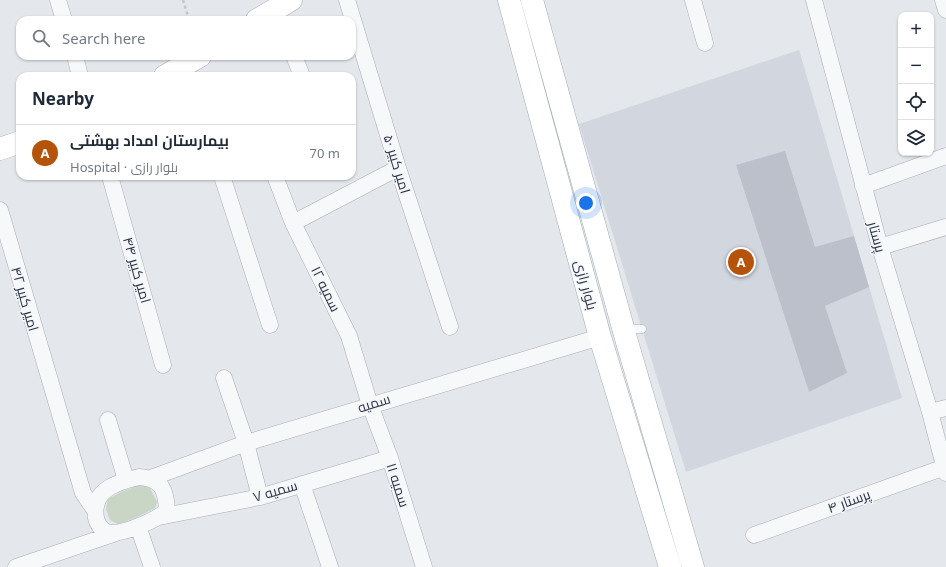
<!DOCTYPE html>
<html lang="en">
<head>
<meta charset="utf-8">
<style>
  :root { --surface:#fff; --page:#f2f2f3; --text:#1f2937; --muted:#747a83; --line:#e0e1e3; --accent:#b45309 }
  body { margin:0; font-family:"Noto Sans",Cairo,sans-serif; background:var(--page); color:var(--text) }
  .controls { position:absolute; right:12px; top:12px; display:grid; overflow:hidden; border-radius:8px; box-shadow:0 1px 3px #0004 }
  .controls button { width:36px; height:36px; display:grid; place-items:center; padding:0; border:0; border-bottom:1px solid var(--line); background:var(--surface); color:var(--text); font:20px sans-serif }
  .you { position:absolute; left:586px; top:203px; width:14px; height:14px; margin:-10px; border:3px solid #fff; border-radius:50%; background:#1a73e8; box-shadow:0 0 0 6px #1a73e833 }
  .badge { display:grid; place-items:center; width:26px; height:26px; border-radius:50%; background:var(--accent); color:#fff; font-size:13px; font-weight:700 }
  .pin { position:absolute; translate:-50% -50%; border:2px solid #fff; box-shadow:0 1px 4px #0006 }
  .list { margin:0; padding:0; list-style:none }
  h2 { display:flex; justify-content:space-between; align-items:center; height:52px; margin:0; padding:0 16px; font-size:17px }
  h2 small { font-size:13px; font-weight:400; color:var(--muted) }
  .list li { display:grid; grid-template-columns:26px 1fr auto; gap:12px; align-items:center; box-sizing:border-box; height:56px; padding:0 16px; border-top:1px solid var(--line) }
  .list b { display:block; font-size:15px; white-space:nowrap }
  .list p { margin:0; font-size:13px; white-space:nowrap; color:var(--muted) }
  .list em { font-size:13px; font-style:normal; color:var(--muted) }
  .icon { flex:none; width:22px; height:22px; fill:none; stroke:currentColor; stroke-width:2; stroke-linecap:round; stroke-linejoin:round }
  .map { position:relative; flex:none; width:946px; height:567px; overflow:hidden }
  .search { position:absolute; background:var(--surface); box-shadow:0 1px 3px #0004; left:16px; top:16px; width:340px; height:44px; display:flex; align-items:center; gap:10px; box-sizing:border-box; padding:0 14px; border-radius:12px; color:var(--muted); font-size:15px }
  .panel { position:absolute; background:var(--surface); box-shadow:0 1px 3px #0004; left:16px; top:72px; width:340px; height:108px; border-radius:12px }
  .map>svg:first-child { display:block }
  .built { fill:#d2d6de }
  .green { fill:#c9d6c5 }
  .building { fill:#bbc0ca }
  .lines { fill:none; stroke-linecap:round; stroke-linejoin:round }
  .lane-casing { stroke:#a9aeb7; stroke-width:9 }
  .street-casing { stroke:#a9aeb7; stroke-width:17 }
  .secondary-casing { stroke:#a9aeb7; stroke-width:23 }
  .primary-casing { stroke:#a3abb8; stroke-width:23 }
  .path { stroke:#c2c5cb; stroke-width:2.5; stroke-dasharray:3 3; stroke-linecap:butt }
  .lane { stroke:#f7f8fa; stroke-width:8 }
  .street { stroke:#f7f8fa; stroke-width:16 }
  .secondary { stroke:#fff; stroke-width:22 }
  .primary { stroke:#fff; stroke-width:22 }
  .labels { text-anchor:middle; stroke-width:3; stroke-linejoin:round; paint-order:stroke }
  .street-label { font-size:14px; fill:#2b3445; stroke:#f4f6f9 }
</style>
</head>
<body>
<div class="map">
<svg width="946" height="567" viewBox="0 0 946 567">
  <rect width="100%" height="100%" fill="#e4e7ec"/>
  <path class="built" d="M799 50 902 398 686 472 579 124Z"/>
  <path class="green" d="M139 485 150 488 157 502 155 508 135 518 118 524 110 520 106 509 108 499 121 492Z"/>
  <path class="building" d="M785 151 815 247 854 236 869 287 825 306 847 373 809 392 736 165Z"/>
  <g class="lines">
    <defs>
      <path id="lane" d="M624 329H642"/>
      <path id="street" d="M58 0 64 20
        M347 0 398 168 450 327
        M693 0 705 43
        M814 0 880 247 930 412 946 473
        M943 0 946 10
        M75 56 80 76
        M294 56 302 76
        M110 176 163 365
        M222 176 270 325
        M275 176 293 223 349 336 370 405 390 458 424 567
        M863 186 946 156
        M0 210 83 493 94 509
        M293 223 398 168
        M880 247 946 227
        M224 378 246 443 260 497
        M930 412 946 408
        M108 420 126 480
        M139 477C162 479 166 489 167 511 155 520 122 536 107 532 101 530 97 523 96 518 91 490 117 482 139 477Z
        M151 478 246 443 600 337
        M302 484 330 567
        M159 517 260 497 390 458
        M138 526 152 567
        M754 535 945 467
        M16 567 116 533"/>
      <path id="secondary" d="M257 20 291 0
        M165 76 200 56
        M0 149 20 142"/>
      <path id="primary" d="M509 0 600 337 670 567
        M532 0 627 342 693 567"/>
    </defs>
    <use href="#lane" class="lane-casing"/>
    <use href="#street" class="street-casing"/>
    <use href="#secondary" class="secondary-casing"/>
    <use href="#primary" class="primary-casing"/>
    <path class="path" d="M183 0 189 20"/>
    <use href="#lane" class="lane"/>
    <use href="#street" class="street"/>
    <use href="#secondary" class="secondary"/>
    <use href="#primary" class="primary"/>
  </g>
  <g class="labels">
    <g class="street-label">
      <text transform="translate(397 164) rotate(73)" y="5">امیر کبیر ۵۰</text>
      <text transform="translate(877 237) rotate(75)" y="5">پرستار</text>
      <text transform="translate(137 270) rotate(74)" y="5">امیر کبیر ۴۴</text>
      <text transform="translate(586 285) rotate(75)" y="5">بلوار رازی</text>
      <text transform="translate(326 289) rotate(64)" y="5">سمیه ۱۲</text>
      <text transform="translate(25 299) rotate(74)" y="5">امیر کبیر ۴۲</text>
      <text transform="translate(374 403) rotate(-17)" y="5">سمیه</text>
      <text transform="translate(398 485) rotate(72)" y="5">سمیه ۱۱</text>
      <text transform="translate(275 491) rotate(-16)" y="5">سمیه ۷</text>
      <text transform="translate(849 501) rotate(-20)" y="5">پرستار ۴</text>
    </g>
  </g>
</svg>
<div class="controls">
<button>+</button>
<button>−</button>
<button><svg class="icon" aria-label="locate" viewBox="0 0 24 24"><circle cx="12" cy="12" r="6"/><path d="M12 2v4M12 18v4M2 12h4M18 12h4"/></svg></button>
<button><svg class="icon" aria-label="layers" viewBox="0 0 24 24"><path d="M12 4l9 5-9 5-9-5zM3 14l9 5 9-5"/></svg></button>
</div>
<div class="you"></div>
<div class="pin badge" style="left:741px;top:262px">A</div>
<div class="search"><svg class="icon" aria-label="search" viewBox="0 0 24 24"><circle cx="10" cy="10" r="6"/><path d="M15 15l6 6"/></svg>Search here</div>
<section class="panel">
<h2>Nearby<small></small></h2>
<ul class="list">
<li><span class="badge">A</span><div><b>بیمارستان امداد بهشتی</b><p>Hospital · بلوار رازی</p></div><em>70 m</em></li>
</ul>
</section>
</div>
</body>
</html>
